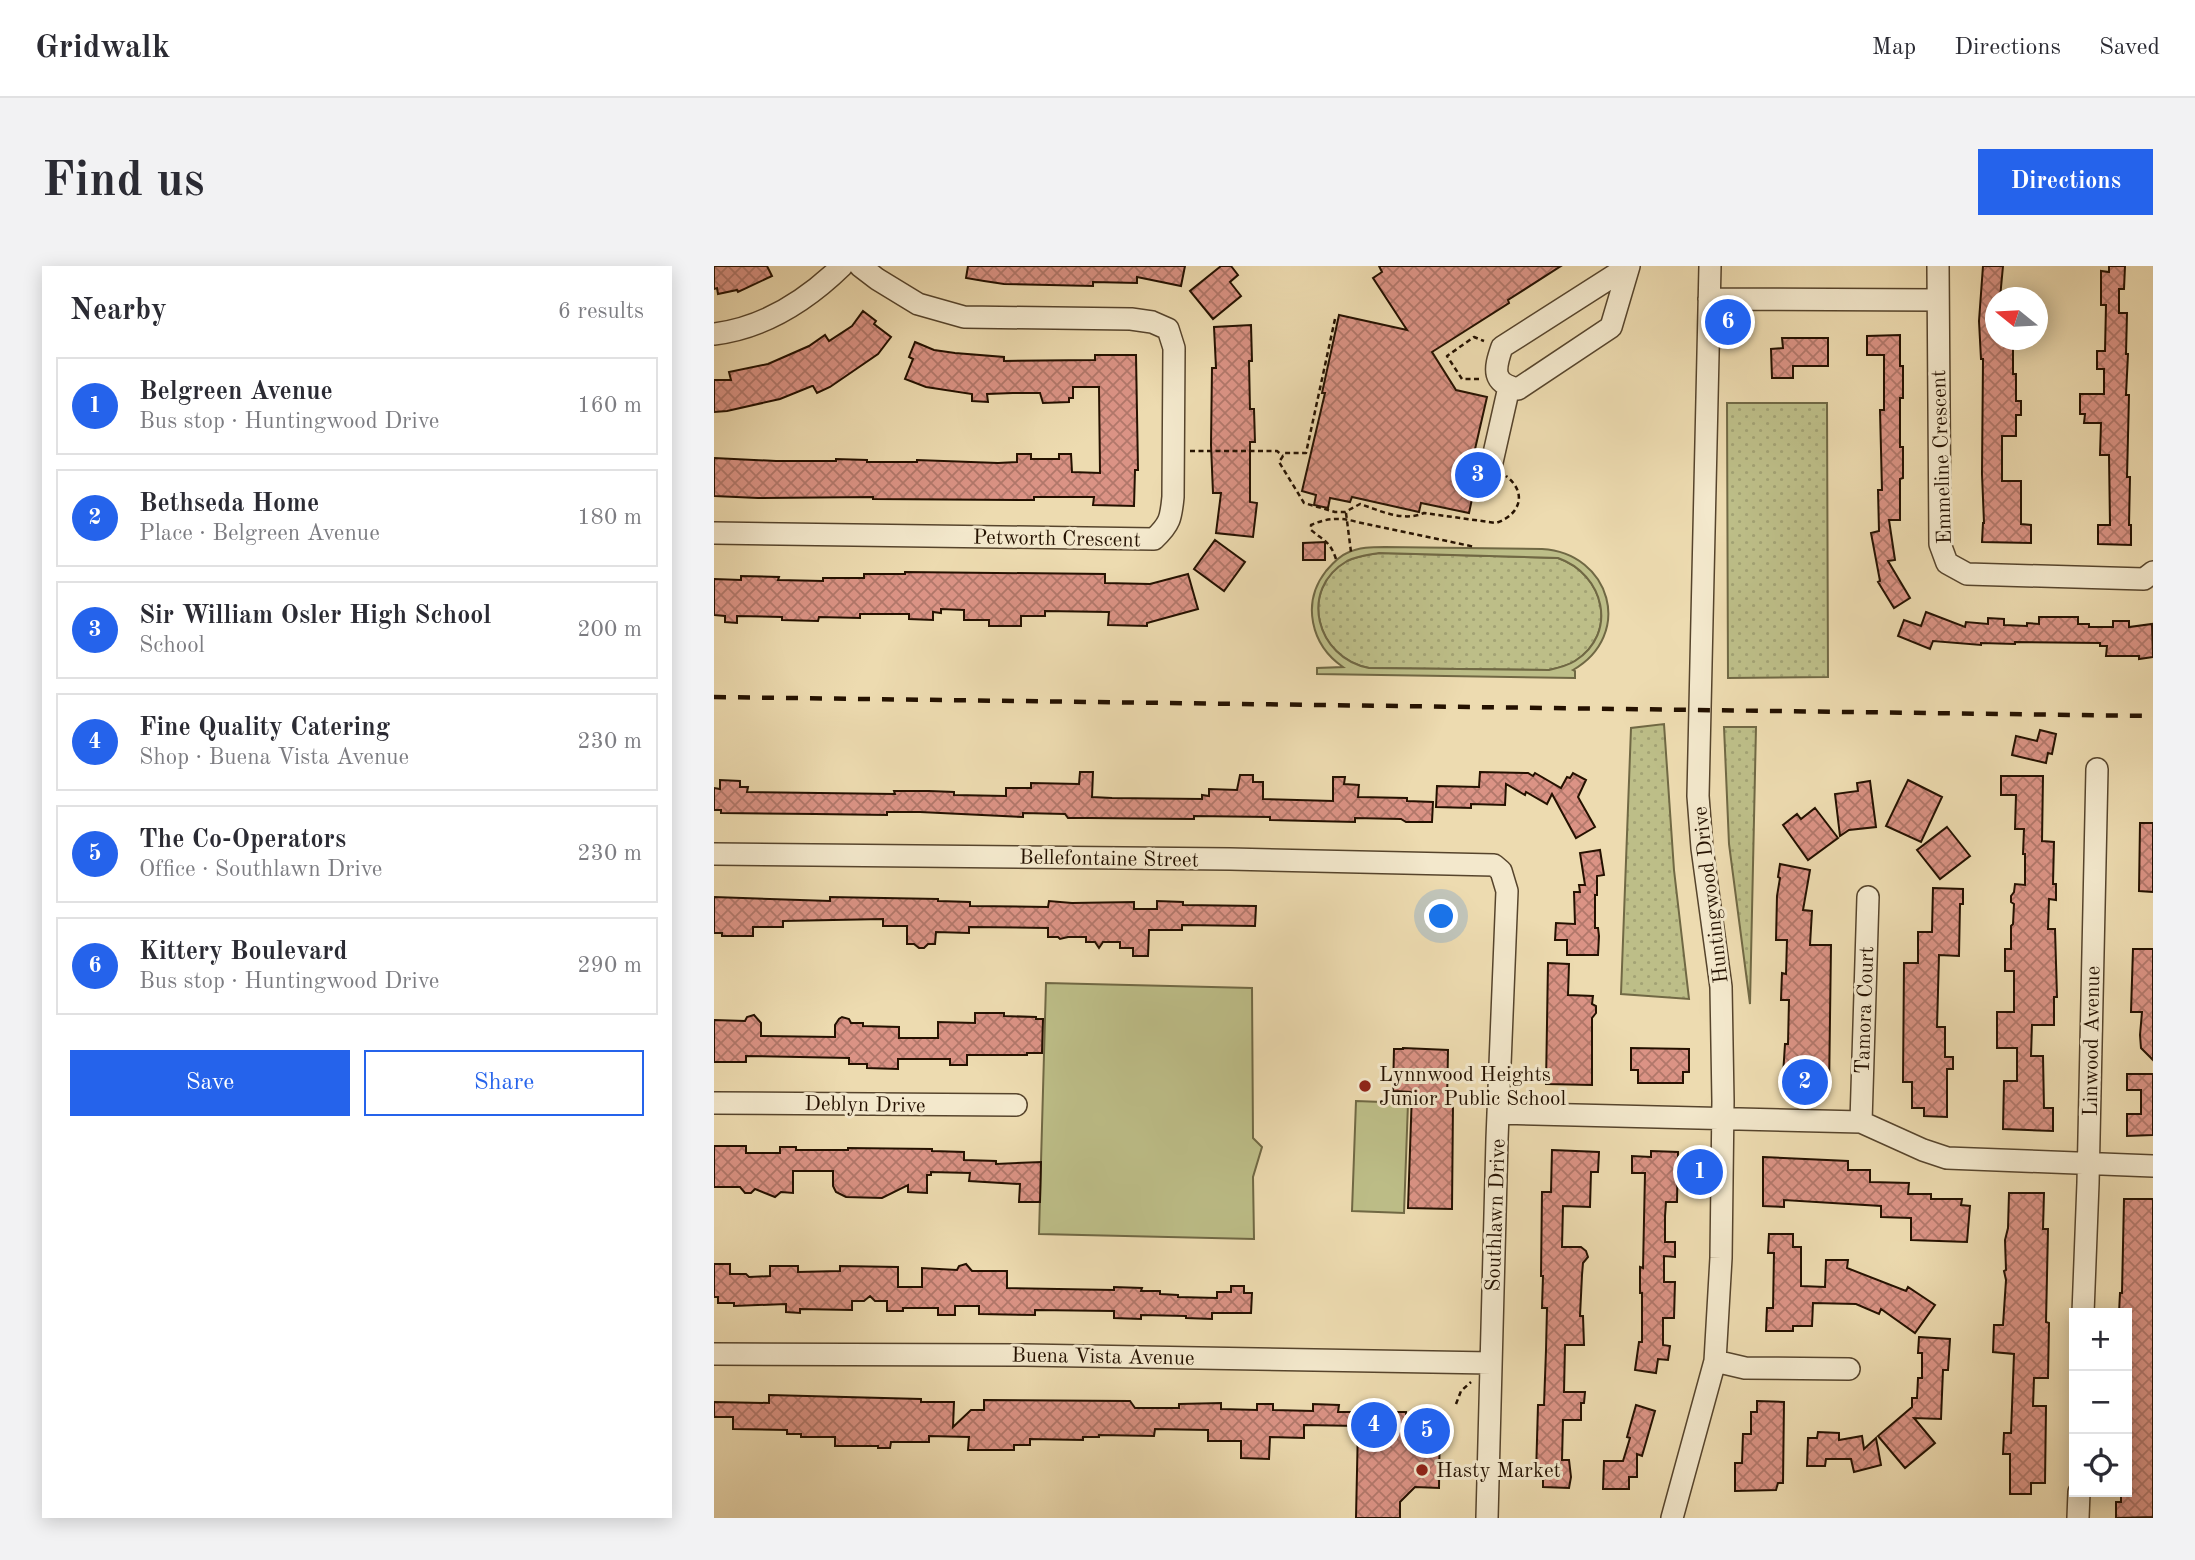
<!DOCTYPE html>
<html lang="en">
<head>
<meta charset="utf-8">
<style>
  :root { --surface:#fff; --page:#f2f2f3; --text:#2b2b33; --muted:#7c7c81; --line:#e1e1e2; --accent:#2563eb }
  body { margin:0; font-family:"Old Standard TT",serif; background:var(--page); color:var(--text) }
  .controls { position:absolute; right:21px; bottom:21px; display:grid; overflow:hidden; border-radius:0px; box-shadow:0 4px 18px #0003 }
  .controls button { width:63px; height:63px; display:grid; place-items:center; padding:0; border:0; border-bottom:2px solid var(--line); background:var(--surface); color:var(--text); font:35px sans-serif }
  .compass { position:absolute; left:1271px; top:21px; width:63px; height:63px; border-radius:50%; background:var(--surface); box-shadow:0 4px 18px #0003; rotate:288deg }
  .you { position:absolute; left:728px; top:651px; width:24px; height:24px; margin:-18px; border:5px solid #fff; border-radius:50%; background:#1a73e8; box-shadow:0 0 0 10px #1a73e833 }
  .badge { display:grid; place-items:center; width:46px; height:46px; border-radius:50%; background:var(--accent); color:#fff; font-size:23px; font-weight:700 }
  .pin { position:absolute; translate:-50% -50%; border:4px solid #fff; box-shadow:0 2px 7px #0006 }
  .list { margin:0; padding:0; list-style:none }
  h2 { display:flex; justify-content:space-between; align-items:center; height:91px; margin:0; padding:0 28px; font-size:30px }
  h2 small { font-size:23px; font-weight:400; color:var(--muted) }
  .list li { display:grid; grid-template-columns:46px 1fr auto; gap:21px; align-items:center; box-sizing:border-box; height:98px; margin:0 14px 14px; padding:0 14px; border:2px solid var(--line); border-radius:0px }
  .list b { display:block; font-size:26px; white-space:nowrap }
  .list p { margin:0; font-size:23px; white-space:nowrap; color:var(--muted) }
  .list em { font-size:23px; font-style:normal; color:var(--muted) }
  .actions { display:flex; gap:14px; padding:21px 28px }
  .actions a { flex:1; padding:16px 0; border:2px solid var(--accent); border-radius:0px; text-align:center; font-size:24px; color:var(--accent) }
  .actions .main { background:var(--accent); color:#fff }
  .icon { flex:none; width:38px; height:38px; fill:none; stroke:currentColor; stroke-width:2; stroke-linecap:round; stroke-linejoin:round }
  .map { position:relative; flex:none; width:1439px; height:1252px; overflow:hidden; border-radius:0px }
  header { display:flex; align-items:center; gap:42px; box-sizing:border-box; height:98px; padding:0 35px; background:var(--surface); border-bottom:2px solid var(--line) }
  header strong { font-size:33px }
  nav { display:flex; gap:38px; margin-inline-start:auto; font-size:24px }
  .intro { display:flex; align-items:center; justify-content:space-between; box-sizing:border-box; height:168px; padding:0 42px }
  h1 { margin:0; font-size:49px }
  .button { padding:18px 32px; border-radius:0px; background:var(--accent); color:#fff; font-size:24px; font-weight:700 }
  main { display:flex; gap:42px; padding:0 42px }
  aside { flex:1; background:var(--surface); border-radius:0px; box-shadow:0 4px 18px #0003 }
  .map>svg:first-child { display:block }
  .grass { fill:url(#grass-dots); stroke:#706844; stroke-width:2 }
  .park { fill:#bdbe88; stroke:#706844; stroke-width:2; fill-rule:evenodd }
  .building { fill:url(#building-cross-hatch); stroke:#241100; stroke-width:2 }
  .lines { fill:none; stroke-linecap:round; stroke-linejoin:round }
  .minor-casing { stroke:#56442c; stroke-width:24 }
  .path { stroke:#241100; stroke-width:2.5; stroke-dasharray:5 3.5; stroke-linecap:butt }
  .minor { stroke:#f3e8cc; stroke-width:21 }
  .rail { stroke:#241100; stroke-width:4.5; stroke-dasharray:12 12; stroke-linecap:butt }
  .poi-dot { fill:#8f2418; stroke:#f3e8cc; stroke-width:2.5 }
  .labels { text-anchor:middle; stroke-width:6; stroke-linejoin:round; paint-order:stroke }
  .street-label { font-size:21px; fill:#241100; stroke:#f3e8cc }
  .poi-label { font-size:21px; fill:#241100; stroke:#f3e8cc; text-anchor:start }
</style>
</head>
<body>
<header>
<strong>Gridwalk</strong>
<nav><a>Map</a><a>Directions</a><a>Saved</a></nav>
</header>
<div class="intro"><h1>Find us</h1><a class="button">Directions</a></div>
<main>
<aside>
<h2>Nearby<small>6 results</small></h2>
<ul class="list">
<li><span class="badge">1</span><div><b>Belgreen Avenue</b><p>Bus stop · Huntingwood Drive</p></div><em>160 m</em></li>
<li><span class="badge">2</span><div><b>Bethseda Home</b><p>Place · Belgreen Avenue</p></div><em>180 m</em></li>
<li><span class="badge">3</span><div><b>Sir William Osler High School</b><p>School</p></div><em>200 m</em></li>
<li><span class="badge">4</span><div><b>Fine Quality Catering</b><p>Shop · Buena Vista Avenue</p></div><em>230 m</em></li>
<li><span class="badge">5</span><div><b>The Co-Operators</b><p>Office · Southlawn Drive</p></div><em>230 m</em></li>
<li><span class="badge">6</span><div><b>Kittery Boulevard</b><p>Bus stop · Huntingwood Drive</p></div><em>290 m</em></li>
</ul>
<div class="actions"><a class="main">Save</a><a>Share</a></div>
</aside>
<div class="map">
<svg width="1439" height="1252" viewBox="0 0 1439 1252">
  <defs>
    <pattern id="grass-dots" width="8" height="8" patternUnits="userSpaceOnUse" patternTransform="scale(1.75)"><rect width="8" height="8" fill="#bdbe88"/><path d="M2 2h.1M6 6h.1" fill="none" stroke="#a2a274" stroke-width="1.8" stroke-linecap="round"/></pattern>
    <pattern id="building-cross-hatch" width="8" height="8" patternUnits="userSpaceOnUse" patternTransform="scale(1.75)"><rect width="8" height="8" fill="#db9385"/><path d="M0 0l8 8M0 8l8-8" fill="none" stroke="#b1776a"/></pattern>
  </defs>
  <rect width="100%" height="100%" fill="#eddbb0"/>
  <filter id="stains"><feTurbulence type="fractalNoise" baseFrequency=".00286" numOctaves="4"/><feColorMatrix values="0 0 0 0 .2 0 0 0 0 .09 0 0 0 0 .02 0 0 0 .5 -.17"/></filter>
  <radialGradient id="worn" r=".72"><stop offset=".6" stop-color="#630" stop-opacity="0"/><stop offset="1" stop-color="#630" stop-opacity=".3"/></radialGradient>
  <path class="grass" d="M1013 137H1113L1114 411 1014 412Z
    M665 287 844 292C890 308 905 367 861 395 853 400 844 402 835 404L655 402C602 392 584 323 633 295 643 290 654 289 665 287Z
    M950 458 960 604 975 733 907 728 917 462Z
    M1010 461H1042L1036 738 1015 578Z"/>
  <path class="park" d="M671 281 828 283C897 287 920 369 859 404L861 405V412L603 408V402L629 401C597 379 587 337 612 305 618 298 625 290 633 287 645 281 658 281 671 281ZM665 287 844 292C890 308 905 367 861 395 853 400 844 402 835 404L655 402C602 392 584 323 633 295 643 290 654 289 665 287Z
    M332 717 538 722 539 872 548 881 539 911 540 973 325 968Z
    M642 835 694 837 690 947 638 945Z"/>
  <path class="building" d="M0 0H53L58 10 24 26 23 24 4 28 3 22 0 23Z
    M254 0H471L467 20 423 11V17L379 16V20L290 18 270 15 252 12Z
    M507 0H517L524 9 516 16 527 30 499 53 476 25Z
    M665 0H847L794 34 795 37 718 86 742 124 773 131 753 218 761 219 755 247 707 237 705 246 638 231 636 236 616 232 614 242 600 239 602 229 588 225 611 127H608L625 49 693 64 659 12 668 6Z
    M1269 0H1289L1286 32H1282V74H1299V108H1302V135H1307V149H1302V170H1288V215H1307V258L1317 259V277L1268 276 1269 257H1270L1268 208 1269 93H1267L1265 55Z
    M1395 0H1411L1410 23H1405V47H1413L1412 88H1414L1412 129H1415L1413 211H1416L1415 259H1417V279L1384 278V259H1396L1395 189H1386L1387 157H1370L1371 148H1366V128H1390V103H1383V85H1391L1392 39H1387V5L1395 6Z
    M149 45 162 55 160 58 177 71 164 88 116 121 103 127 99 120H98L66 133 13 145 0 146V114H17L15 106 54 98 95 80 111 69 115 75 138 60Z
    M537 59 538 95H535L536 143H540L541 176H536V236L543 237 539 271 502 267 507 227H499L497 179 498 102H502L500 61Z
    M1186 69V100H1189V132H1186V181H1189V212L1186 213V254H1175L1181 294 1174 295 1196 332 1180 342 1164 316 1166 315 1157 267 1165 265 1164 224H1168L1166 144H1170V89H1153V70Z
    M1068 72H1114V100H1079V112H1058L1057 83 1069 82Z
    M201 76 220 84 241 87 290 91V95L381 94V89H422L424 204H421L420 240 379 239 380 231H320V234L159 233V231L44 232 0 230V192L62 195H122V193L153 194V196H203V194L284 197 303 196V188H317V193H345V188H357L358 206 386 207 385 121H359V132H355V136L329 137 326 127H299L273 128 274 136 258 135V128L212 121 191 113 199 93 195 91Z
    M501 274 531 296 510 325 480 303Z
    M611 276V294H589V277Z
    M191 306 391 308V317L436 318 474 308 484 343 433 357V360L394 359 395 346 331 345V350H307V360H275V354H250V344L227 343V347L219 346V354L195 353V348H146V352L105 351 104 355 68 354V351L23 350V357L11 356V350L0 349V313L27 314V310L65 311 64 314 109 315V312H150V308H191Z
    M1212 346 1251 361 1252 356 1274 358V352L1290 353V359L1313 360V357L1325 358V351H1364V358H1375V361H1399V355H1415V361L1438 358 1439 391 1425 393V390H1392L1393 380H1386V377L1301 376V378L1267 377V379L1219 375 1216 383 1184 370 1190 354 1207 360Z
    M1326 464 1342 468 1338 488 1334 487 1332 497 1298 489 1302 470 1323 475Z
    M366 506H379L378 531 398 532 488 533V529L495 530V523L523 524 526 509H539V516H549V533L619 535V511H631L630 518 645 519 644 531 693 532V535L719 536 718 556H692L687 553 641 552V556L556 554V551L480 550V553L375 552H354L351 548 309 547V551L206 546H173V549L101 548 7 547V544H0V522L6 523V514L26 515V521H34L33 526 181 528 180 525H215L240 526V529L292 530V522H317V517L365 518Z
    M766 506 814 507 819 510 821 507 847 522 853 511 856 512 859 507 872 514 864 531 881 561 862 572 838 528 833 538 812 526 811 529 792 518 791 539 757 538V542L722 541 723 520 765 521Z
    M1287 510H1329L1328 575 1340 576 1339 618H1342V634L1335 633 1334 663H1341L1343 731H1340V759H1318L1317 790H1329L1330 842H1339V865L1289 863 1290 815H1303V782H1283V746H1300V705H1291V683H1297V660L1299 658 1300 638 1297 636V630L1300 626 1301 618 1311 619V588H1309L1310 563H1301L1302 529H1287Z
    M1194 514 1228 531 1207 576 1172 560Z
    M1156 515 1162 561 1135 564 1126 570 1121 528 1144 525 1143 517Z
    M1101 542 1124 572 1094 594 1069 559 1083 548 1087 553Z
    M1426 557H1439V626L1425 625Z
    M1233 561 1256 590 1226 613 1203 584Z
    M886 584 890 609 883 610V629H881V662H884L885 670 884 689H853V674H841L842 657 861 658 860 626H866L865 619H871L866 587Z
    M1066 598 1096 604 1089 644 1098 645 1096 679H1117L1115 826 1068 825 1071 778H1074L1075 734H1067L1068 707 1072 708 1073 674H1062L1063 630 1066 612 1064 611Z
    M1219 622 1249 623V638H1246L1245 690 1225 689 1223 761H1231V791H1239V803H1233V851L1210 850V842H1198V816H1189L1190 697H1204V666H1218Z
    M0 631 116 635V631L224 633V635L256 636V640L334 641 335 635 358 637 420 636V643H443V635L469 636V639L542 640 541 660 468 659V664H435L434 690H419V682H406V676H389L385 682 381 676H372V671H354L346 673 344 671H334V662L255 661V667L222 666 221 678H214L210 682H205L200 678H193V660H169V653L69 655V661H39V670H8V667H0Z
    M1419 683H1439V794L1427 782 1426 769 1428 746H1417Z
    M834 697 855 698 854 729 879 730 878 738 882 740V747L878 752V819L832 818Z
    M261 747H290V750L322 751V753H329L328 787H313V789H253V799H236V793H184V803L153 802V798H135V792L32 790V796H0V754L31 755 33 751 40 749 47 757V770L121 771V759L125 753 128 751 135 753 137 757H149V760L185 761V772H224V756L261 757Z
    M689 782 734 784 733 838H739L738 943 694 942 698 826 679 825 680 783H689Z
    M917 782 975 783V806H969V817H924V804H917Z
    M1413 808H1439V869L1413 870V848H1427V824H1413Z
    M0 880H32V887H66V881H82V884H134V882L218 883V885L250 886V894L282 895V898L327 896 326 936H305L306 918 255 915 256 907 217 906V909H213V927L194 926V919L168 932 132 931 122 926 119 920V905H79V927L67 926 61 931 41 923 37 927H31L26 921H0Z
    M838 884 885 886 884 906H877L876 941 849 940 848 981H867L872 985 874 991 869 997 868 1009 866 1050H869L870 1079H851L850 1126H871L870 1137H867V1154H849L848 1194H855L857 1211 855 1222 829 1221V1209H822L824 1139H830L832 1084 833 1042H828L829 1010H827L828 926H837Z
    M937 885 964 886 963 936H952L951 950V976H961V991L950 990V1016H961L960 1052H949V1079L956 1080 954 1094 944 1093 942 1107 921 1104 925 1076H928V1027H926V1001L929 1002 931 907H918V890L937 891Z
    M1049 891 1134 895V904H1156V916L1195 917 1194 928H1217V933H1248L1247 939 1256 940 1253 976 1197 974V952L1167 951V940L1070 934V941L1049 940Z
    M1295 927H1330L1329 963H1334L1332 1056 1335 1057 1334 1112H1320L1319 1140H1332L1331 1217H1317V1228H1296V1188H1289L1290 1167H1297L1300 1088 1279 1086 1280 1059H1289L1292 1014 1290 1005 1292 1004 1291 974 1294 962Z
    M1410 933H1439V1251L1402 1252V1236H1407V1226H1413V1097H1415V1068L1413 1067V1047H1405L1406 1027H1408Z
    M1055 968H1079V981H1087V1020L1111 1021 1112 994H1134L1133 1002 1192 1025 1194 1021 1221 1039 1201 1067 1167 1043 1165 1048 1142 1038 1099 1037 1098 1060H1079V1065H1052L1053 1042H1059L1060 987H1054Z
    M0 998H16V1008H32L35 1011 56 1010V1000H84V1006L126 1005V1000L184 1001V1021H208V1002L243 1004 245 1000 252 998 258 1005H293V1022L400 1024V1021L428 1022 427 1025H446V1028L464 1029V1031L503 1032V1026H517V1020H530V1027H538L537 1047H498V1053L472 1052V1050L427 1049V1053L400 1052V1045L321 1044V1049L265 1048V1040H241V1049H224V1042H189V1045H173V1035H161L156 1030 150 1035H138V1044L86 1043V1047L72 1046V1038L20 1040V1037H4V1031H0Z
    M1205 1071 1236 1073 1234 1104H1229L1227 1153 1200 1152 1221 1177 1191 1202 1164 1170 1198 1141V1132H1203L1204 1112H1208V1087H1204Z
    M55 1129 207 1133V1136H240L239 1161 257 1144H270V1134L416 1135 421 1142H465V1138L507 1137V1143L543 1144V1138H559V1144L599 1145V1138L625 1139 624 1146H692V1149H726L725 1222 701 1221 686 1236V1252H642L644 1160 590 1159V1172L556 1171 555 1193 527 1192V1175H494V1164L441 1163 440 1170 385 1169V1171H369V1174L316 1173V1179H300V1184H254L255 1171 215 1170V1176H177L176 1182H164V1180H121V1171H87V1168H73V1164L19 1163V1151H0V1136L55 1137Z
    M1043 1135 1070 1136 1069 1217H1064L1062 1224 1021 1225V1197H1028L1029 1168H1037V1146H1043Z
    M922 1139 941 1145 928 1190 923 1188V1211H915V1223H889L890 1195H909L916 1172 913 1171Z
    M1104 1166 1125 1167V1174L1148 1170 1150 1183 1162 1172 1167 1199 1140 1206 1137 1193H1112L1111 1200H1093L1094 1172H1103Z"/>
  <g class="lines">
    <defs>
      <path id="minor" d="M915 0 788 81C780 104 778 117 804 123L897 61 915 0
        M1224 0 1226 278 1233 297 1253 308 1430 313 1439 306
        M995 33 1224 34
        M0 68C50 62 92 35 128 0
        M776 205 795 121
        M0 267 440 273C456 258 457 252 459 231L460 82 454 63 438 56 417 53 250 51 204 38 163 13 146 0
        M0 588 516 593 780 599 787 605 793 625 783 873 773 1252
        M0 837 302 839
        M784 847 1147 856 1209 884 1233 892 1439 900
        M1147 856 1154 631
        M1369 1047 1374 917 1383 503
        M0 1088 310 1089 777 1097
        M1001 1095 1031 1102 1135 1103
        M958 1252 1001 1095 1007 992 1009 835 1007 721 988 582 984 530 996 0
        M1364 1252 1365 1226"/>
    </defs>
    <use href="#minor" class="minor-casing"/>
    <path class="path" d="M621 53 592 187H571L565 196 590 237 621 246H631L646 238C667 245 689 256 710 247L782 257C806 249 814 227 792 210
      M765 113H748L733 90 760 71 770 75
      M476 185H563L569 190
      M632 247 637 286
      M622 293C616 275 610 275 597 264V259C613 252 626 251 643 256L761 281
      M742 1138 747 1125 757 1116"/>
    <use href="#minor" class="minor"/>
    <path class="rail" d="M0 431 1439 450"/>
  </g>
  <g class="poi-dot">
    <circle cx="651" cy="820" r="7"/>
    <circle cx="708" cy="1204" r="7"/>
  </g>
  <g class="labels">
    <g class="street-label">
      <text transform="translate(1227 191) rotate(-92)" y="7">Emmeline Crescent</text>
      <text transform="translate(343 272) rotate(1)" y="7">Petworth Crescent</text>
      <text transform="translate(395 592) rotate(1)" y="7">Bellefontaine Street</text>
      <text transform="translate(996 629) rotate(-97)" y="7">Huntingwood Drive</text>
      <text transform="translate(1150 744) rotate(-88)" y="7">Tamora Court</text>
      <text transform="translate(1377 775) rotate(-89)" y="7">Linwood Avenue</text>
      <text transform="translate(151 838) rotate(1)" y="7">Deblyn Drive</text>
      <text transform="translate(781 949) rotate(-88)" y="7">Southlawn Drive</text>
      <text transform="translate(389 1090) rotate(1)" y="7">Buena Vista Avenue</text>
    </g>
    <g class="poi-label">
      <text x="665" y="815">Lynnwood Heights<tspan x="665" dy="24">Junior Public School</tspan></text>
      <text x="722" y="1211">Hasty Market</text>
    </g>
  </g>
  <rect width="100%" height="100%" filter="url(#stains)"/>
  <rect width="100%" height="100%" fill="url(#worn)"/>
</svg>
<div class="controls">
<button>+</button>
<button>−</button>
<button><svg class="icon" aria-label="locate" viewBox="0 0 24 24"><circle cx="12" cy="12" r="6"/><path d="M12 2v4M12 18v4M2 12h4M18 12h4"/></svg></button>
</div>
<svg class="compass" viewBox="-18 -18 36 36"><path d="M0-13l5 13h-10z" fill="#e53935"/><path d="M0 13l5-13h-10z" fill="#7c7c81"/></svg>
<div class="you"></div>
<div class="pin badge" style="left:986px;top:906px">1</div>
<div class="pin badge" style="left:1091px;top:816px">2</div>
<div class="pin badge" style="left:764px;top:209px">3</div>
<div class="pin badge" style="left:660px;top:1159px">4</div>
<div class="pin badge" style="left:713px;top:1165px">5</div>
<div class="pin badge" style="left:1014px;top:56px">6</div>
</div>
</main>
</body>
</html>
